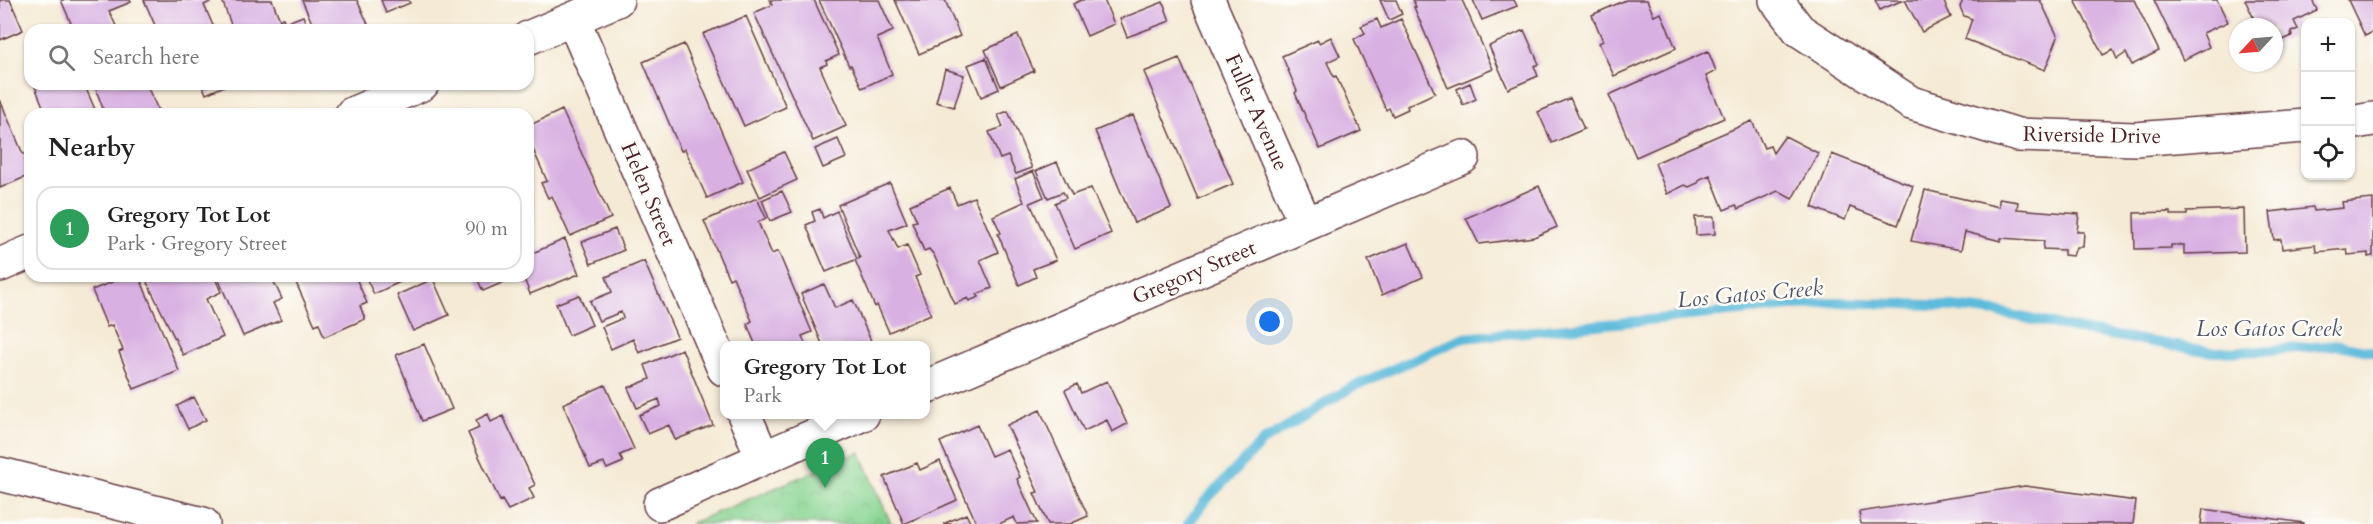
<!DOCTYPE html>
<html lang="en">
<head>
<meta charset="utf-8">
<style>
  :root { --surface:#fff; --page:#f2f2f2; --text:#222; --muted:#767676; --line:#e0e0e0; --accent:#d93025 }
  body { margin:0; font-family:Cardo,serif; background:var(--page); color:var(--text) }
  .controls { position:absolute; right:18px; top:18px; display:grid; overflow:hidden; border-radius:12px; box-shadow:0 2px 4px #0004 }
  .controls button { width:54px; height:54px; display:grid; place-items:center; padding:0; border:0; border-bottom:2px solid var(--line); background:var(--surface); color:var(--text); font:30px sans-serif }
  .compass { position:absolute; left:2229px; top:18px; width:54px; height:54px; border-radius:50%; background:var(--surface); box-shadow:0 2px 4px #0004; rotate:244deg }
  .you { position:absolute; left:1270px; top:322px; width:21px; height:21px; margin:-15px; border:4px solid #fff; border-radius:50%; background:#1a73e8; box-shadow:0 0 0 9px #1a73e833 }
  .badge { display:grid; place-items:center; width:39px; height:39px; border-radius:50%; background:var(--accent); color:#fff; font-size:20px; font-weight:700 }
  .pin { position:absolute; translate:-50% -50px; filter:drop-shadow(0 2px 3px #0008) }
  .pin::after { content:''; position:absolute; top:32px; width:21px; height:18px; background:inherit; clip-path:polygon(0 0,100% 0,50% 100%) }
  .popup { position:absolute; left:720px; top:341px; width:210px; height:78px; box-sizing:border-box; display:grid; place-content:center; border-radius:12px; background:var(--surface); filter:drop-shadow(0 2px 4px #0005); font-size:20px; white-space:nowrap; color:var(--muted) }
  .popup b { font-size:22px; color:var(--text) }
  .popup::after { content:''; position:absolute; left:50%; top:100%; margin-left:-12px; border:12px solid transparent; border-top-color:var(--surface) }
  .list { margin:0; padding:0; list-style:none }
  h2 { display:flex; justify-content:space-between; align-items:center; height:78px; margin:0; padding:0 24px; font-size:26px }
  h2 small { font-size:20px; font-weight:400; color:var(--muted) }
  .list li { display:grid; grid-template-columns:39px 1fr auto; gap:18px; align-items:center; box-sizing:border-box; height:84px; margin:0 12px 12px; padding:0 12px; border:2px solid var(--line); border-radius:18px }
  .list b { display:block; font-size:22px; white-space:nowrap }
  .list p { margin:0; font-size:20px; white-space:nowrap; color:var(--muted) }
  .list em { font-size:20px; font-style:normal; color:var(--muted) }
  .icon { flex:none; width:33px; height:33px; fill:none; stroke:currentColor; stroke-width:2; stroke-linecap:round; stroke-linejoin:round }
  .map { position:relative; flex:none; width:2373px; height:524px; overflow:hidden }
  .search { position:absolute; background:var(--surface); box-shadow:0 2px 4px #0004; left:24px; top:24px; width:510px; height:66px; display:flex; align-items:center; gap:15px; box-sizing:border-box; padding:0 21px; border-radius:18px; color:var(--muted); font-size:22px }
  .panel { position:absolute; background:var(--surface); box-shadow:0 2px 4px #0004; left:24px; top:108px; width:510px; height:174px; border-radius:18px }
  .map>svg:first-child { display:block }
  .park { fill:url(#park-crowns); stroke:#6a7a5f; stroke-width:1.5 }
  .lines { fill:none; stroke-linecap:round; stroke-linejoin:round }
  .stream { stroke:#5cbada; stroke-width:10 }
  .building { fill:#d8b0e2 }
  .minor-casing { stroke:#643d44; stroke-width:36 }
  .highway-casing { stroke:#643d44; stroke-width:36 }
  .minor { stroke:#fff; stroke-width:33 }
  .highway { stroke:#fff; stroke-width:33 }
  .labels { text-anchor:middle; stroke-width:5; stroke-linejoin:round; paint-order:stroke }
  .street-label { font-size:21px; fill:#4a1f2b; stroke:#fdfcf7 }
  .water-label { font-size:22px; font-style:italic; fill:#505568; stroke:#fdfcf7 }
</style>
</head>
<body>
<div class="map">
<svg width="2373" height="524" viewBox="0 0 2373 524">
  <defs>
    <pattern id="park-crowns" width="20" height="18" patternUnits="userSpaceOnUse" patternTransform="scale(1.5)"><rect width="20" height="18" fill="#89d593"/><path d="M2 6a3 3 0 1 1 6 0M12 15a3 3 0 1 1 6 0" fill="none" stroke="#78b67f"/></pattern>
  </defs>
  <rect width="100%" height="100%" fill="#fdfcf7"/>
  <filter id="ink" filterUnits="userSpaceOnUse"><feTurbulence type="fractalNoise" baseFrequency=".0167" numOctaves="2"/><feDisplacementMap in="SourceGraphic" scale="12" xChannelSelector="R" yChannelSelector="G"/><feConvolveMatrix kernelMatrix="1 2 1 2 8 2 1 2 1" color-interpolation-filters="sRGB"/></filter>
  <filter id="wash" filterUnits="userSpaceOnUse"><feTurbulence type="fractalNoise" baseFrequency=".008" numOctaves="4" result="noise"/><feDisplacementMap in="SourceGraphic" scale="24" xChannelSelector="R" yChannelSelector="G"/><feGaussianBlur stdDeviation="1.35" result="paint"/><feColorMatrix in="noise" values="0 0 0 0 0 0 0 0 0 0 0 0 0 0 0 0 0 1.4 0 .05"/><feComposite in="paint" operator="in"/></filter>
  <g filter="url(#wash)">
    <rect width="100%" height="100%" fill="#f5ead5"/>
    <path class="park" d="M860 452 891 524H690Z"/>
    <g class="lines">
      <path class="stream" d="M1188 524 1205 501 1263 441 1352 387 1463 338 1833 302 1934 305 1997 312 2086 331 2213 352 2259 351 2340 345 2373 352"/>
    </g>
    <g id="blocks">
      <path class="building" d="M0 0H10L23 30 0 40Z
        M61 0H130L131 2 109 11 118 30H74Z
        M144 0H209L210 2 204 5 215 30H157Z
        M222 0H272L280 20 283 18 285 23 303 16 309 30H233Z
        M302 0H357L368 24 353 30H315Z
        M381 0H408L410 3 386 13Z
        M770 0H814L839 55 826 61 827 64 820 67 846 126 813 141 754 13 772 5Z
        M819 0H879L893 31 877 38 892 74 862 88 851 65 849 66Z
        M895 0H945L960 36 919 54Z
        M1081 0H1104L1114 24 1087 36 1073 4Z
        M1380 0H1396L1402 14 1389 20Z
        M1413 0H1462L1493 69 1448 88 1414 7H1416Z
        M1473 0H1514L1517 6 1482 20Z
        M1626 0H1647L1654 16 1661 13 1676 48 1614 76 1599 43 1603 41 1592 15Z
        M1875 0H1903L1880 10Z
        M1905 0H1943L1951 17 1922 32Z
        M1963 0H2040L2058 37 2045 70 1965 39 1972 19 1964 16 1960 7Z
        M2075 0H2134L2159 51 2132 65 2126 53 2117 59 2113 50 2103 55Z
        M2154 0H2217L2228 22 2203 33 2209 47 2183 60Z
        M2245 0H2312L2317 10 2294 21 2298 29 2291 32 2292 36 2274 44V27H2258Z
        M2348 0H2373V32L2365 36Z
        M1163 2 1170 21 1127 37 1120 19Z
        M746 16 786 107 744 126 703 34Z
        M1377 19 1381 28 1401 19 1435 93 1407 106 1408 109 1393 116 1389 108 1386 110 1354 39 1365 33 1361 26Z
        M1524 30 1539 64 1534 66 1538 76 1508 89 1489 46Z
        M1018 35 1034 71 1001 86 985 50Z
        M1331 37 1340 56 1327 62 1334 77 1336 76 1361 131 1320 149 1295 93 1297 91 1282 56 1318 40 1319 43Z
        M684 44 743 182 707 198 685 149 681 151 643 62Z
        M1708 51 1716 71 1706 76 1724 118 1636 157 1609 95Z
        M986 58 999 89 981 97 968 65Z
        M1179 58 1233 184 1198 199 1144 72Z
        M945 69 964 75 954 107 936 102Z
        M1470 83 1476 99 1463 105 1457 89Z
        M34 84H84L97 114H46Z
        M94 84H146L160 114H105Z
        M202 84H229L206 94Z
        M1570 98 1584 129 1552 143 1538 112Z
        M0 100 23 154H25L28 160H25L30 171V175L0 188Z
        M562 110 611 218 570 236 552 196 548 198 541 183 547 181 528 138V126Z
        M1008 111 1032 168 1016 174 1008 156 1000 159 989 132 1003 127 998 115Z
        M1133 115 1171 208 1134 223 1095 131Z
        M1752 121 1764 148 1770 146 1773 153 1785 136 1818 153 1792 199 1778 191 1738 209 1736 205 1724 210 1710 175 1700 179 1698 183 1689 187 1685 185 1667 194 1655 163Z
        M838 139 846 158 823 168 815 149Z
        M784 152 797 180 760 197 747 169Z
        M1832 154 1913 186 1898 225 1850 207 1845 220 1812 207Z
        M1057 162 1072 195 1091 188 1111 233 1075 249 1055 203 1066 198 1063 192 1048 198 1036 171Z
        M1033 171 1044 197 1030 203 1056 260 1033 269 1036 277 1019 285 998 234 1001 233 993 216 1024 202 1015 179Z
        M890 183 907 223 889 230 898 249 907 245 920 275 915 277 931 314 889 332 877 305 875 307 855 260 860 258 838 205Z
        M1539 186 1557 227 1534 237 1479 244 1466 218Z
        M950 188 957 204 974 197 998 252 980 260 992 288 977 294 979 297 969 301 968 298 955 304 934 255 929 249 924 251 912 222 917 221 910 205Z
        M1925 190 1999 207V199L2018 202 2017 209 2079 214 2077 232H2084L2083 247H2076L2073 256 2064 255V250L2043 249 2044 241 2001 238V241L1965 232 1961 250 1911 241Z
        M782 191 792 212 770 221 762 200Z
        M757 198 766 218 758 222 772 254 778 251 812 332 802 336 806 346H756L747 324 752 321 733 277 729 279 704 221Z
        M2373 199V256L2368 257V253L2348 255 2347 249 2316 252 2315 245 2282 249 2281 239 2274 240 2270 212 2313 207 2314 211 2343 208 2342 202Z
        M820 209 823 218 837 211 857 259 826 272 806 225 815 221 812 212Z
        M2244 209 2245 252 2184 254V245H2171V248L2135 249 2134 213 2171 212V215H2187V211Z
        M1695 217H1714L1715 234 1696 235Z
        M615 229 624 250 591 264 582 242Z
        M565 239 579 274 530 294 523 276H528V255Z
        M1408 243 1423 277 1382 295 1368 260Z
        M644 261 677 337 639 353 633 339 611 349 602 327 623 318 621 312 599 321 590 301 612 292 606 277Z
        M127 276H139L179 371 134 389 119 352 123 350 112 325 107 327 92 290Z
        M144 276H214L221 292 206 299 223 337 183 355Z
        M217 276H271L282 299 273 303 281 320 243 336Z
        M293 276H355L367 303 360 306 365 319 324 337 319 323 315 325Z
        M365 276H398L400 282 374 294Z
        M476 276H502L504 282 483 291Z
        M433 279 449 315 413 331 397 295Z
        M824 284 835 308 853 300 871 341 861 346H823L801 294Z
        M579 295 592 325 569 335 556 304Z
        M424 344 452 409 422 421 396 355Z
        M682 349 713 425 675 440 669 425 648 434 639 415 661 406 659 399 637 408 628 388 650 379 645 365Z
        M1107 381 1127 424 1112 432 1107 420 1084 431 1065 390 1077 384 1081 393Z
        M605 385 634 449 620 455 623 462 607 469 604 463 590 468 563 404Z
        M194 397 206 420 188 429 177 406Z
        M1040 410 1088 516 1070 524H1048L1034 493 1038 492 1007 425Z
        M488 414 491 422 503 416 535 485 529 488 534 498 508 510 502 500 500 501 468 433 479 428 476 420Z
        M977 425 991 456 1007 449 1020 477 1017 479 1037 523 1017 524 1014 517 999 524H977L940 442Z
        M940 461 957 500 904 524 884 477 917 463 920 470Z
        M2025 486 2136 501 2133 524H1861L1859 512Z
        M2203 509 2304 523V524H2201Z
        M966 514 971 524H943Z"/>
    </g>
  </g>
  <g filter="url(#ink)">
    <use href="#blocks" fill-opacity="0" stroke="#643d44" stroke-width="1.5"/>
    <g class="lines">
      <defs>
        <path id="minor" d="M1208 0 1305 223
          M1776 0 1799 30 1911 103 2018 135 2135 139 2306 126
          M573 19 724 369
          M528 38 617 0
          M352 114 422 84
          M2350 123 2373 119
          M0 265 30 252
          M926 387 1463 157
          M744 414 763 458
          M660 504 863 414"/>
        <path id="highway" d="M0 474 203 524"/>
      </defs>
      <use href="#minor" class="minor-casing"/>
      <use href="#highway" class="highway-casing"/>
      <use href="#minor" class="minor"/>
      <use href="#highway" class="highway"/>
    </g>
  </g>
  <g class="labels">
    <g class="street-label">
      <text transform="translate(1257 112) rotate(66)" y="7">Fuller Avenue</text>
      <text transform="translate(2092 135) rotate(1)" y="7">Riverside Drive</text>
      <text transform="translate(649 194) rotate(67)" y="7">Helen Street</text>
      <text transform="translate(1194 272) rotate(-23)" y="7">Gregory Street</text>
    </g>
    <g class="water-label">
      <text transform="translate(1750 293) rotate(-5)" y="8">Los Gatos Creek</text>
      <text x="2269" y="336">Los Gatos Creek</text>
    </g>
  </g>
</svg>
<div class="controls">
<button>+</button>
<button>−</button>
<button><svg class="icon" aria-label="locate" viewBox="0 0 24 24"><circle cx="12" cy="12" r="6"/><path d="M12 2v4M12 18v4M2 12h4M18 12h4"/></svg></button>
</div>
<svg class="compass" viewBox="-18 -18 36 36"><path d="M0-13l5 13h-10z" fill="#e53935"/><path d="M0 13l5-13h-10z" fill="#767676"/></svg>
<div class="you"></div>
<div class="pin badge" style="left:825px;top:488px;background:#2e9e5b">1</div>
<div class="popup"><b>Gregory Tot Lot</b>Park</div>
<div class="search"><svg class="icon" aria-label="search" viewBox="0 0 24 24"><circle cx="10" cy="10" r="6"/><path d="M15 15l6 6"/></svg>Search here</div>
<section class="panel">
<h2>Nearby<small></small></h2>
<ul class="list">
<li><span class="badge" style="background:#2e9e5b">1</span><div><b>Gregory Tot Lot</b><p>Park · Gregory Street</p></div><em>90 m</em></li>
</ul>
</section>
</div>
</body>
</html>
